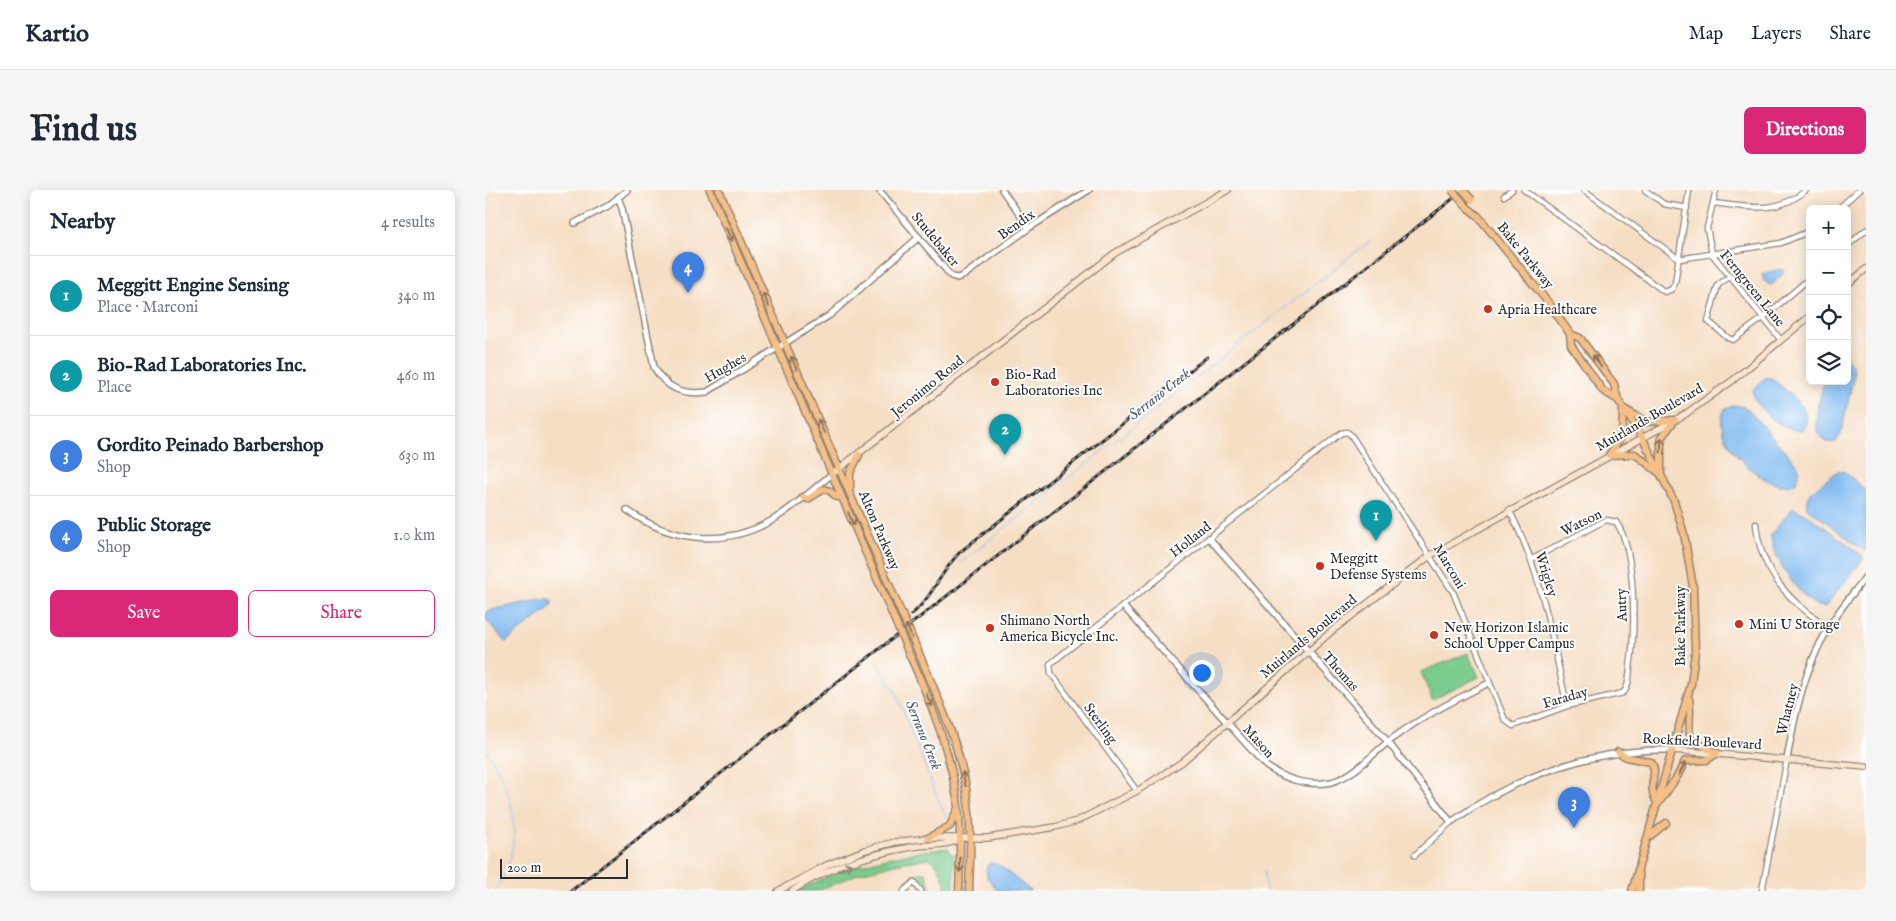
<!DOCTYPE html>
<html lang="en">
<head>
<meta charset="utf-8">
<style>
  :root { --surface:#fff; --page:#f6f6f7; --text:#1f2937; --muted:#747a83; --line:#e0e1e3; --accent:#db2777 }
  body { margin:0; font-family:"IM FELL English",serif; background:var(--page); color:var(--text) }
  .controls { position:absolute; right:15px; top:15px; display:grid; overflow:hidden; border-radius:8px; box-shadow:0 2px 12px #0003 }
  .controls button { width:45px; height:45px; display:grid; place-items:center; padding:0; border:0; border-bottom:1px solid var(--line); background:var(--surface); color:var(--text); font:25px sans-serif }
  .scale { position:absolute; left:15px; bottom:12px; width:128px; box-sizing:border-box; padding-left:5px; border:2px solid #2b2b2b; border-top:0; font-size:14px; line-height:18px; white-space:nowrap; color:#2b2b2b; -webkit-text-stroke:4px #fff; paint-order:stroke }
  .you { position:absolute; left:716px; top:482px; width:18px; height:18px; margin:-12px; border:4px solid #fff; border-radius:50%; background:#1a73e8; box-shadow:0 0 0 8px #1a73e833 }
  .badge { display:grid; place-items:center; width:32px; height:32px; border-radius:50%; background:var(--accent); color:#fff; font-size:16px; font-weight:700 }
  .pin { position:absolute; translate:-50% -41px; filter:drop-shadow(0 1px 2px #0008) }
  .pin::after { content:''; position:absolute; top:26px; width:18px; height:15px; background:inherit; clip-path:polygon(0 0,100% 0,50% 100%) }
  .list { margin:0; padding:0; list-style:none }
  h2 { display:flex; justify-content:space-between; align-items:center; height:65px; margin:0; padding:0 20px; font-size:21px }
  h2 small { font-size:16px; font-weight:400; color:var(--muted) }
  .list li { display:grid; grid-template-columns:32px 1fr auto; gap:15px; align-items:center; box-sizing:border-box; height:80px; padding:0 20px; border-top:1px solid var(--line) }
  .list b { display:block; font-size:19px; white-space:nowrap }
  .list p { margin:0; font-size:16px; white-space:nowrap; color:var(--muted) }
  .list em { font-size:16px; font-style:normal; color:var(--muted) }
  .actions { display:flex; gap:10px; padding:15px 20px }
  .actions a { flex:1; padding:11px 0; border:1px solid var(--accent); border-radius:8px; text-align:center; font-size:18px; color:var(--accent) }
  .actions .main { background:var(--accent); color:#fff }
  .icon { flex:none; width:28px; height:28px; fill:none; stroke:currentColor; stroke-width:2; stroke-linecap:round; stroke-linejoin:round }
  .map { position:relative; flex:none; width:1381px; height:701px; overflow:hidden; border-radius:8px }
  header { display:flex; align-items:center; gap:30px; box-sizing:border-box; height:70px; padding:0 25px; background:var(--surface); border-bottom:1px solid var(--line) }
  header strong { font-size:24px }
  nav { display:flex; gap:28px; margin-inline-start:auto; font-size:18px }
  .intro { display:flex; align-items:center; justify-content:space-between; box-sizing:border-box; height:120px; padding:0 30px }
  h1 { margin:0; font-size:35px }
  .button { padding:12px 22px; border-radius:8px; background:var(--accent); color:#fff; font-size:18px; font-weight:700 }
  main { display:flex; gap:30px; padding:0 30px }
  aside { flex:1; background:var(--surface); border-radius:8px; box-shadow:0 2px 12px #0003 }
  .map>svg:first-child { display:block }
  .green { fill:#7acb8c; stroke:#527b5c }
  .water { fill:#80baf1; stroke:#56728e }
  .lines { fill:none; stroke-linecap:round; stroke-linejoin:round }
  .stream { stroke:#80baf1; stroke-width:1 }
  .minor-casing { stroke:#908478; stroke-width:7 }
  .tertiary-casing { stroke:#908478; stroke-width:8 }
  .secondary-casing { stroke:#908478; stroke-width:8 }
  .primary-casing { stroke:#908478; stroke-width:9 }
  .minor { stroke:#fff; stroke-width:4.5 }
  .tertiary { stroke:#fff; stroke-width:5 }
  .secondary { stroke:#fbe5cf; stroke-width:5.5 }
  .primary { stroke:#f5bf86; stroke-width:6 }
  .rail-casing { stroke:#2b2b2b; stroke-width:3 }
  .rail { stroke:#fff; stroke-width:1; stroke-dasharray:4; stroke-linecap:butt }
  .primary-bridge-casing { stroke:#908478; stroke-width:9; stroke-linecap:butt }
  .primary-bridge { stroke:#f5bf86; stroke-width:6 }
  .oneway { stroke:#907558 }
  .oneway2 { stroke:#93887d }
  .poi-dot { fill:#c8321e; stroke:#fff; stroke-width:2 }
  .labels { text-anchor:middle; stroke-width:4; stroke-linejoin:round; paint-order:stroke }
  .street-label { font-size:14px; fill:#2b2b2b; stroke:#fff }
  .poi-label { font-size:14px; fill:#2b2b2b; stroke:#fff; text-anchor:start }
  .water-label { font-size:15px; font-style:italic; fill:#495d70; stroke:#fff }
</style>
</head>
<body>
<header>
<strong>Kartio</strong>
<nav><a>Map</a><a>Layers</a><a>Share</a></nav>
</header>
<div class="intro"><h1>Find us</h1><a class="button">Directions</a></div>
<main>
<aside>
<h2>Nearby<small>4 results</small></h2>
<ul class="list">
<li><span class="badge" style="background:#0f9aa8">1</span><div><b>Meggitt Engine Sensing</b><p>Place · Marconi</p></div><em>340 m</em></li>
<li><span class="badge" style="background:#0f9aa8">2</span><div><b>Bio-Rad Laboratories Inc.</b><p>Place</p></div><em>460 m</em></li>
<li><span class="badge" style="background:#3f7fe0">3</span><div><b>Gordito Peinado Barbershop</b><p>Shop</p></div><em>630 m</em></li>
<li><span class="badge" style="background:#3f7fe0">4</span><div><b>Public Storage</b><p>Shop</p></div><em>1.0 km</em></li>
</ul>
<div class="actions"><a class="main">Save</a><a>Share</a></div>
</aside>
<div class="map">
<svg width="1381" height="701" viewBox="0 0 1381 701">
  <rect width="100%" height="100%" fill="#fff"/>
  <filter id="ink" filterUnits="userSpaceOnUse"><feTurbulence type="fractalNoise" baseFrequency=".02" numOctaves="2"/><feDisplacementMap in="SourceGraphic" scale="10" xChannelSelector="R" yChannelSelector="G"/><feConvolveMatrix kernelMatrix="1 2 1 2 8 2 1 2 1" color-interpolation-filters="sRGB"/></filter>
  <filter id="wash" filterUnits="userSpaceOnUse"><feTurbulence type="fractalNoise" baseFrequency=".0096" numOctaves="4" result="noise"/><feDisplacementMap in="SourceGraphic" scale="20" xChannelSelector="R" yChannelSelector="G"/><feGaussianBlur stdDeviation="1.12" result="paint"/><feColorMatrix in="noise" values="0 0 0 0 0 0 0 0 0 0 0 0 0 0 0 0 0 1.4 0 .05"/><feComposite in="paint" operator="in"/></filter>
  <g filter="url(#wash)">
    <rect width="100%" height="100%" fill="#f6dec4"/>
    <path class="green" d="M983 463 994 487 947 510 936 482Z
      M463 658 467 665 469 664V701H460C460 687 456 677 444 668L415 673 375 683 333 701H313C360 675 410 664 463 658Z
      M440 682 447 701H440L427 685Z"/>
    <path class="water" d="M1292 80 1297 79 1299 82 1289 93 1285 95 1279 91 1277 84Z
      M1362 169 1368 176 1369 184 1356 244 1351 252H1342C1322 241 1336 208 1339 191H1362Z
      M1280 188H1287C1299 200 1332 220 1318 239 1302 246 1265 216 1268 199Z
      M1251 215 1262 218 1314 277V285L1310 294C1282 306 1222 248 1240 219Z
      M1353 281 1360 282 1381 301V362L1321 317 1325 303Z
      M1308 318 1324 326 1377 365 1378 369 1340 417C1319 418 1284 363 1286 344Z
      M61 408 67 410 66 417 21 452 0 429 2 421Z
      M505 673 514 675 546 701H513L502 687 501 678Z"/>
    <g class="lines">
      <path class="stream" d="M475 373 885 51
        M392 472 411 502 456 617 462 628
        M0 559C31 602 41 655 10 701
        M779 682 781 701"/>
    </g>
  </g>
  <g filter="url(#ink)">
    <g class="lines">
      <defs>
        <path id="minor" d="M1039 0 1180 102 1187 99 1190 93 1204 0
          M1099 0 1194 69 1296 53 1325 41
          M1160 0 1179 14 1202 18
          M1231 0 1222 38 1227 64 1296 150
          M1019 6 1027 0
          M1228 13C1262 17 1293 25 1321 0
          M1353 19 1374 0
          M1362 56 1381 40
          M1244 87 1233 95 1223 131 1243 148 1248 150 1278 128 1325 88
          M1024 320C1057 382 1067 448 1082 516
          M1271 334C1275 381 1304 413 1344 437
          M652 601 566 483 565 474 856 243 862 242 866 245 968 402 1020 530 1028 536 1082 516 1138 503C1144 498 1144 486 1145 478 1150 443 1152 361 1131 332L1121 330 1047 369
          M930 665 966 632
          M419 701 429 692 436 701
          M1277 701 1302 569"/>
        <path id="tertiary" d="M394 0 466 86 472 88 478 86 544 38 604 0
          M517 0 544 38
          M133 7 137 18 169 177C181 199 198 205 222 202L345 125 434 47
          M90 33 123 16 142 0
          M142 320C185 351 238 358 286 331 307 319 327 300 346 285
          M724 348 903 552 966 632C1031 586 1107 558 1188 560
          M638 416 781 576C799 589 824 597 846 592 870 586 889 562 908 548 938 526 971 509 1004 493
          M1302 569C1310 524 1319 479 1343 439 1353 420 1368 404 1381 386"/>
        <path id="secondary" d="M1362 95 1381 79
          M346 285 630 63 743 0
          M1188 560 1381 577
          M293 701 342 675 380 660 410 652 443 648H503L570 637 592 631 652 601 697 572 848 440 946 365 1199 225 1247 191 1325 126
          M307 701C341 678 386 664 426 657 443 654 460 657 475 649"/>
        <path id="primary" d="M225 0 408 426
          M234 0 415 420
          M982 17 993 26 1066 116 1085 144 1086 155 1118 201 1133 210
          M1085 144 1095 148 1129 194 1133 210 1157 247 1189 311 1199 344 1208 397 1210 462 1206 494 1147 701
          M1139 219 1162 232 1190 230
          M1124 265 1150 264 1173 282
          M1124 265 1137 246 1138 220
          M1176 283V248L1190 230
          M365 298V283L374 265
          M318 307 323 309 339 299 345 301 352 307H356
          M433 461C453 508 475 555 482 605 487 637 485 669 484 701
          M425 466C448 517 468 568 474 624 476 650 475 675 474 701
          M1133 562 1141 567 1166 572C1175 585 1160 594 1173 614
          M1175 611 1192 587 1200 571 1222 570 1232 563 1206 550C1202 538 1207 522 1204 509
          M1164 647 1181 633
          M443 648 465 636 472 620
          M1154 701V685"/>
      </defs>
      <use href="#minor" class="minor-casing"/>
      <use href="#tertiary" class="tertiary-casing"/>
      <use href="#secondary" class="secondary-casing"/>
      <use href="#primary" class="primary-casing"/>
      <use href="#minor" class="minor"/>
      <use href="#tertiary" class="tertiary"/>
      <use href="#secondary" class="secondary"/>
      <use href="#primary" class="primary"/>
      <defs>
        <path id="rail" d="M426 425C447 408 456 381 475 362L722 167
          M86 701 979 0"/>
      </defs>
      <use href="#rail" class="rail-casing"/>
      <use href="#rail" class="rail"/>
      <defs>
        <path id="primary-bridge" d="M967 0 982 17
          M978 0 987 10
          M415 420 433 461
          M408 426 425 466"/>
      </defs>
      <use href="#primary-bridge" class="primary-bridge-casing"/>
      <use href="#primary-bridge" class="primary-bridge"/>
    </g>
    <defs><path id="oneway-shaft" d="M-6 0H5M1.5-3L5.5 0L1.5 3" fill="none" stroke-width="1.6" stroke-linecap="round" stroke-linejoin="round" transform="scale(1.25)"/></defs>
    <g class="oneway">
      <use href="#oneway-shaft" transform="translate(244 45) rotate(67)"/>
      <use href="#oneway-shaft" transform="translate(281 110) rotate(-113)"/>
      <use href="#oneway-shaft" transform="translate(1112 171) rotate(-126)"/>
      <use href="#oneway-shaft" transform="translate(309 173) rotate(-113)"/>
      <use href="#oneway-shaft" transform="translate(336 236) rotate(-114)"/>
      <use href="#oneway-shaft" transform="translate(1176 255) rotate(-87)"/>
      <use href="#oneway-shaft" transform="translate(366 329) rotate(67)"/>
      <use href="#oneway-shaft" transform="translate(424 441) rotate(-113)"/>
      <use href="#oneway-shaft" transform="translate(444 510) rotate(67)"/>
      <use href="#oneway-shaft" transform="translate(1197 579) rotate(-63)"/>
      <use href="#oneway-shaft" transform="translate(479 589) rotate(-102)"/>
      <use href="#oneway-shaft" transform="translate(475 675) rotate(92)"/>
    </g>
    <use class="oneway2" href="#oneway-shaft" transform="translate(360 677) rotate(-21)"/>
  </g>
  <g class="poi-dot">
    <circle cx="1003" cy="119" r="5"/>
    <circle cx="510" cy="192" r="5"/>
    <circle cx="835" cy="376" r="5"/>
    <circle cx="1254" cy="434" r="5"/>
    <circle cx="505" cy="438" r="5"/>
    <circle cx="949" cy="445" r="5"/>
  </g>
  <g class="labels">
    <g class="street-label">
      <text transform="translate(531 34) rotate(-35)" y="5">Bendix</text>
      <text transform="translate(451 49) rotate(50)" y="5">Studebaker</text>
      <text transform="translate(1041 65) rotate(51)" y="5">Bake Parkway</text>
      <text transform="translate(1268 98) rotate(51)" y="5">Ferngreen Lane</text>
      <text transform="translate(240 177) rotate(-30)" y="5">Hughes</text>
      <text transform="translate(442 196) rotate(-39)" y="5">Jeronimo Road</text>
      <text transform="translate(1164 227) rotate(-30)" y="5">Muirlands Boulevard</text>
      <text transform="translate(1096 332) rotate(-26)" y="5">Watson</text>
      <text transform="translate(395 340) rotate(67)" y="5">Alton Parkway</text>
      <text transform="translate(705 349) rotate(-38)" y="5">Holland</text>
      <text transform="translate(965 376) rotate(59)" y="5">Marconi</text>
      <text transform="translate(1062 384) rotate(73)" y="5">Wrigley</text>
      <text transform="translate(1136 415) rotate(-93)" y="5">Autry</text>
      <text transform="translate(1195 436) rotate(-90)" y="5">Bake Parkway</text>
      <text transform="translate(823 446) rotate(-40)" y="5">Muirlands Boulevard</text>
      <text transform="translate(856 481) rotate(49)" y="5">Thomas</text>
      <text transform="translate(1080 507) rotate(-16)" y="5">Faraday</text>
      <text transform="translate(1302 519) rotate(-76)" y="5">Whatney</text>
      <text transform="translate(616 533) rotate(54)" y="5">Sterling</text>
      <text transform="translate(774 551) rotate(48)" y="5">Mason</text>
      <text transform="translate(1217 551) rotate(3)" y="5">Rockfield Boulevard</text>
    </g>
    <g class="poi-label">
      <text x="1013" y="124">Apria Healthcare</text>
      <text x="520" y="189">Bio-Rad<tspan x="520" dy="16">Laboratories Inc</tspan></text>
      <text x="845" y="373">Meggitt<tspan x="845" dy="16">Defense Systems</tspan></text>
      <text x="515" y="435">Shimano North<tspan x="515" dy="16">America Bicycle Inc.</tspan></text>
      <text x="1264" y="439">Mini U Storage</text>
      <text x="959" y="442">New Horizon Islamic<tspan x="959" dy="16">School Upper Campus</tspan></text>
    </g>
    <g class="water-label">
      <text transform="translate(674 204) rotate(-38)" y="5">Serrano Creek</text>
      <text transform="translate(439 545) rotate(68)" y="5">Serrano Creek</text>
    </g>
  </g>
</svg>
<div class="controls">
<button>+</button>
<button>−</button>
<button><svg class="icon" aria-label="locate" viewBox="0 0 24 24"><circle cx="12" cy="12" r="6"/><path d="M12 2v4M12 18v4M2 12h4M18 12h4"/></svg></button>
<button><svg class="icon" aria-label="layers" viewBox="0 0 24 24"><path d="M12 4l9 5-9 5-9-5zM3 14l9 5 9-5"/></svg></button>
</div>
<div class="scale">200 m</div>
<div class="you"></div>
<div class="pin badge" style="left:891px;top:351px;background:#0f9aa8">1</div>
<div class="pin badge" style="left:520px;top:265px;background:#0f9aa8">2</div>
<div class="pin badge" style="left:1089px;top:638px;background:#3f7fe0">3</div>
<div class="pin badge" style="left:203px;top:103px;background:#3f7fe0">4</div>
</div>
</main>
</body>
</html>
